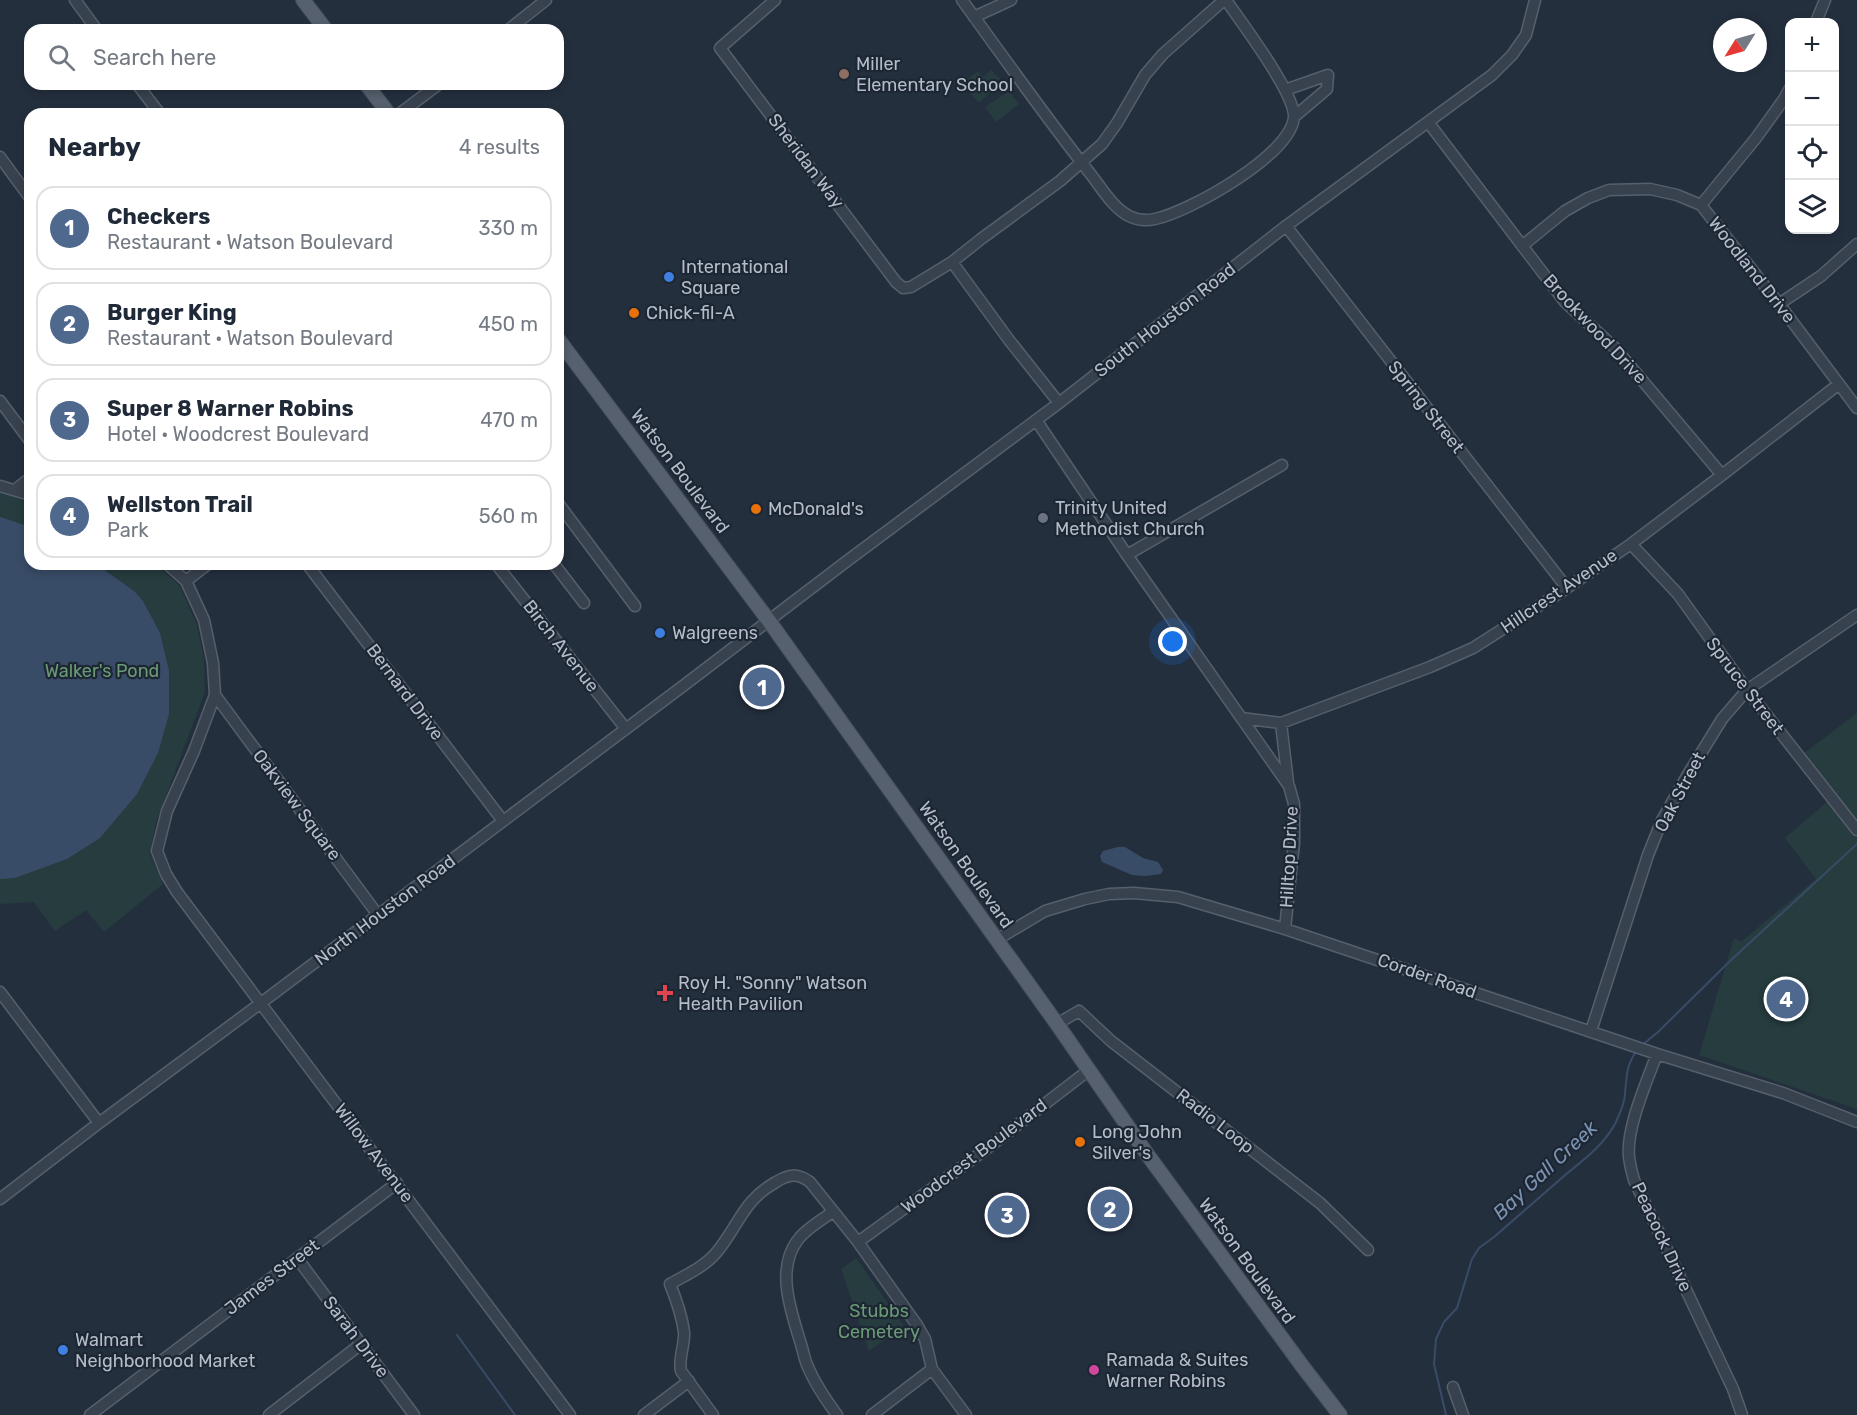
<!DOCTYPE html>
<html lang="en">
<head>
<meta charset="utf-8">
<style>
  :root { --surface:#fff; --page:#f6f6f7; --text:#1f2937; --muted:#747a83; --line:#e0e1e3; --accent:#4f688e }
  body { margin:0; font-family:Rubik,sans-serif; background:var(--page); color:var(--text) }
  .controls { position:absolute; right:18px; top:18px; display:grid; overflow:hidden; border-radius:12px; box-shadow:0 3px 9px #0003 }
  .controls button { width:54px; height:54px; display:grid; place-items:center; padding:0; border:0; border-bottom:2px solid var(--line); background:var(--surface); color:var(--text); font:30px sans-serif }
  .compass { position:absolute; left:1713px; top:18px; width:54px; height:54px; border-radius:50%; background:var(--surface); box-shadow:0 3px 9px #0003; rotate:233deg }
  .you { position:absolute; left:1173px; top:642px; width:21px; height:21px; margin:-15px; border:4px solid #fff; border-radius:50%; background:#1a73e8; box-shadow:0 0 0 9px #1a73e833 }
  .badge { display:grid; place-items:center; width:39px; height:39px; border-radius:50%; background:var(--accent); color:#fff; font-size:20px; font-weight:700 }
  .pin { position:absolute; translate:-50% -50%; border:3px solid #fff; box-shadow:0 2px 6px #0006 }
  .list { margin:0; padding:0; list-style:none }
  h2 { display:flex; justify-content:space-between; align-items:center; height:78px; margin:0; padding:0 24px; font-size:26px }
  h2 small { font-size:20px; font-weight:400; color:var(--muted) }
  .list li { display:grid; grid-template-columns:39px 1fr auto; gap:18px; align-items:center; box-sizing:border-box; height:84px; margin:0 12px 12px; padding:0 12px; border:2px solid var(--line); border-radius:18px }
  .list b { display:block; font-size:22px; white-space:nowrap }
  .list p { margin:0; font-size:20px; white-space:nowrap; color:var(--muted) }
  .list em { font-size:20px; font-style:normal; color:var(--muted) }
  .icon { flex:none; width:33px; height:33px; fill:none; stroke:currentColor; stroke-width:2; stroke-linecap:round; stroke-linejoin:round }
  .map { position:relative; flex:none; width:1857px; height:1415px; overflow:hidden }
  .search { position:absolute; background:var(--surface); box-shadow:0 3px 9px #0003; left:24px; top:24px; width:540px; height:66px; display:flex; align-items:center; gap:15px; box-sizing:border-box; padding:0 21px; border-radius:18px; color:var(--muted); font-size:22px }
  .panel { position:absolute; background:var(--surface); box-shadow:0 3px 9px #0003; left:24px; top:108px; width:540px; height:462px; border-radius:18px }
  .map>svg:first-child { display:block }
  .green { fill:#263c3f }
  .water { fill:#394c67 }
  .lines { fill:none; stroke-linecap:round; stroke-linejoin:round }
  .stream { stroke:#394c67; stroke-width:2 }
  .minor-casing { stroke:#565f6c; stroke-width:13 }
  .major-casing { stroke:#414a57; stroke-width:16 }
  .minor { stroke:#38414e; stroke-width:10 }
  .major { stroke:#56606e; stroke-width:14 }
  .education-dot { fill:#8d6e63; stroke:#1d2633; stroke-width:2 }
  .shop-dot { fill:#3f7fe0; stroke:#1d2633; stroke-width:2 }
  .food-dot { fill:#e8710a; stroke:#1d2633; stroke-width:2 }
  .worship-dot { fill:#6b7280; stroke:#1d2633; stroke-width:2 }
  .health-dot { fill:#e0444e; stroke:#1d2633; stroke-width:2 }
  .hotel-dot { fill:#d1479c; stroke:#1d2633; stroke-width:2 }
  .labels { text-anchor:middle; stroke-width:4.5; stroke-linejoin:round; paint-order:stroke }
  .poi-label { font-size:18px; fill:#b4bcc9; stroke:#1d2633; text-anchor:start }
  .street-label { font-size:18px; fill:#b4bcc9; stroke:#1d2633 }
  .park-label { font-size:18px; fill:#6b9a76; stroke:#1d2633 }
  .water-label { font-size:20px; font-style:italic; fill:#7c92b1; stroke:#1d2633 }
</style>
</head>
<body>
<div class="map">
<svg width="1857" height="1415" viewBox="0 0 1857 1415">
  <rect width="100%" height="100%" fill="#242f3e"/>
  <path class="green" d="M991 70 1000 79 991 85 994 89 979 103 962 84 978 71 983 77Z
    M1009 91 1019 104 996 122 985 107Z
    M0 493 13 496 30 504V564H155L180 586 197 625 204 659 205 692 156 822 150 854 163 884 104 932 86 910 55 931 34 902 0 904Z
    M1857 713V826L1803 754Z
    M1828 801 1857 838V1109L1699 1055 1734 938 1741 942 1816 879 1785 838Z
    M856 1258 904 1326 869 1351 841 1269Z"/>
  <path class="water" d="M0 517 30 527V564H96L134 591 143 601 160 633 169 671V714L158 753 137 794 100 838 67 859 15 878 0 879Z
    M1118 847H1125L1143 858 1158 862 1163 870 1161 874 1145 876 1132 875 1102 862 1100 856 1103 851Z"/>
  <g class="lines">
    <path class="stream" d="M1641 1046 1658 1032 1730 961 1857 844
      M457 1335 515 1415
      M1446 1415 1434 1364 1436 1339 1444 1322 1457 1308 1472 1259 1479 1248 1494 1237C1517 1217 1540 1197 1564 1176 1583 1160 1602 1147 1615 1124 1619 1115 1625 1104 1625 1093 1627 1075 1626 1066 1637 1050"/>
    <defs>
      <path id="minor" d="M75 0 97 30
        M775 0 720 48 896 282 903 288 911 287 952 262 981 239 1060 181 1102 144 1117 123 1145 75 1163 54 1224 0
        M962 0C1004 58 1045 116 1089 172 1101 187 1112 207 1129 216 1137 220 1146 221 1155 219 1189 212 1291 155 1294 117 1295 93 1241 22 1226 0
        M974 17 1011 0
        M1816 22 1825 0
        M508 30 546 0
        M137 84 160 114
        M1285 90 1328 75 1327 89 1294 117
        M399 114 439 84
        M1428 122 1565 302 1615 348 1722 475
        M0 157 30 198
        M1701 205 1756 138 1784 99 1790 88
        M1286 226 1567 588
        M1522 246 1565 211 1588 198 1609 190 1650 189 1677 195 1701 205 1779 304 1857 408
        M952 262 1009 340 1059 403
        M1779 304 1821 276 1857 244
        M0 401 30 441
        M1036 420 1127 555 1289 786 1294 804V843L1285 929
        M0 486 30 495
        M16 489 30 478
        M558 503 635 606
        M1631 544 1678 594 1747 690 1857 830
        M1127 555 1282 465
        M167 564 186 581 204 620 213 663 215 695 194 751 167 811 157 851 166 874 177 892 570 1415
        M307 564 503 821
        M496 564 626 729
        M554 564 584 603
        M186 581 208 564
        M215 695 378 915
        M1241 718 1281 723 1430 667 1473 648 1567 588 1631 544 1722 475 1839 384
        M1281 723 1288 783
        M996 940 1045 911 1085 899 1109 894 1134 893 1178 897 1285 929 1657 1054 1783 1093 1857 1122
        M0 992 99 1123
        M1057 1024 1079 1011 1111 1041 1320 1203 1368 1250
        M1591 1031 1648 855 1662 820 1687 776 1722 719 1747 690 1857 615
        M1657 1054C1647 1081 1626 1128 1629 1157 1630 1165 1632 1173 1634 1180L1733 1389 1742 1415
        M0 1199 99 1123 261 1003 683 686 847 561 1059 403 1286 226 1492 75 1512 55 1526 35 1535 0
        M832 1212C821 1221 805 1229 797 1241 776 1270 791 1311 800 1341 803 1349 804 1359 808 1367 815 1384 826 1400 837 1415
        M858 1242 981 1153 1089 1070
        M297 1258 414 1415
        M1453 1387 1463 1415
        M90 1415 397 1183
        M269 1415 361 1344
        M644 1415 689 1381
        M713 1415 681 1371C678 1359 685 1345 684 1332 682 1316 676 1299 670 1284 686 1275 704 1267 716 1253 739 1226 742 1201 776 1182 789 1174 797 1173 810 1182L858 1242 917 1325 925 1339 932 1369 966 1415
        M872 1415 932 1369"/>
      <path id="major" d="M303 0 326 30
        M366 84 389 114
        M558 339 769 621 1057 1024 1147 1154 1303 1367 1340 1415"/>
    </defs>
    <use href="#minor" class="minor-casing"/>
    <use href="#major" class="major-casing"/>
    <use href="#minor" class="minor"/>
    <use href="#major" class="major"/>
  </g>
  <circle class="education-dot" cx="844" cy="74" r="6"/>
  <g class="shop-dot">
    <circle cx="669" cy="277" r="6"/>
    <circle cx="660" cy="633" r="6"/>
    <circle cx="63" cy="1350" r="6"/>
  </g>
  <g class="food-dot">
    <circle cx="634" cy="313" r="6"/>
    <circle cx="756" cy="509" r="6"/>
    <circle cx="1080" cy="1142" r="6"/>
  </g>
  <circle class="worship-dot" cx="1043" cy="518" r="6"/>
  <path class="health-dot" d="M662 984h6v6h6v6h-6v6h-6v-6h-6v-6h6z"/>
  <circle class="hotel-dot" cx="1094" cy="1370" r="6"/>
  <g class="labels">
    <g class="poi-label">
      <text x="856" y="70">Miller<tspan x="856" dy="21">Elementary School</tspan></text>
      <text x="681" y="273">International<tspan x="681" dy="21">Square</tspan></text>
      <text x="646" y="319">Chick-fil-A</text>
      <text x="1055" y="514">Trinity United<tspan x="1055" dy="21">Methodist Church</tspan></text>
      <text x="768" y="515">McDonald's</text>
      <text x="672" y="639">Walgreens</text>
      <text x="678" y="989">Roy H. "Sonny" Watson<tspan x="678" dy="21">Health Pavilion</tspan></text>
      <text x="1092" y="1138">Long John<tspan x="1092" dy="21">Silver's</tspan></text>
      <text x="75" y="1346">Walmart<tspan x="75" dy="21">Neighborhood Market</tspan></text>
      <text x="1106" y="1366">Ramada &amp; Suites<tspan x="1106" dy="21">Warner Robins</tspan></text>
    </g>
    <g class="street-label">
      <text transform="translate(806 161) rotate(53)" y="6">Sheridan Way</text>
      <text transform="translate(1752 270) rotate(52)" y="6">Woodland Drive</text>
      <text transform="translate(1165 320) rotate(-38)" y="6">South Houston Road</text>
      <text transform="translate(1595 329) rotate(47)" y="6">Brookwood Drive</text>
      <text transform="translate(1426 407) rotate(52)" y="6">Spring Street</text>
      <text transform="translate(680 471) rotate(53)" y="6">Watson Boulevard</text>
      <text transform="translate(1559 591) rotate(-34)" y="6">Hillcrest Avenue</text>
      <text transform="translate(561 646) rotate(52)" y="6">Birch Avenue</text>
      <text transform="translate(1745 686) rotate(53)" y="6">Spruce Street</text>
      <text transform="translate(405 692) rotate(53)" y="6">Bernard Drive</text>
      <text transform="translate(1680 792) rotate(-62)" y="6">Oak Street</text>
      <text transform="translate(297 805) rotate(53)" y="6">Oakview Square</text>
      <text transform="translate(1289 857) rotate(-87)" y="6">Hilltop Drive</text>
      <text transform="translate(966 865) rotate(55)" y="6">Watson Boulevard</text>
      <text transform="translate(385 910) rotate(-37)" y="6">North Houston Road</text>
      <text transform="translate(1427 976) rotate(19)" y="6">Corder Road</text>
      <text transform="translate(1215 1121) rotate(38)" y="6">Radio Loop</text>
      <text transform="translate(374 1153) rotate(53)" y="6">Willow Avenue</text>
      <text transform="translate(974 1156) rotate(-37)" y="6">Woodcrest Boulevard</text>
      <text transform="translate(1662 1237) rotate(65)" y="6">Peacock Drive</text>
      <text transform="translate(1247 1261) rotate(54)" y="6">Watson Boulevard</text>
      <text transform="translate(272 1277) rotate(-37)" y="6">James Street</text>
      <text transform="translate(356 1337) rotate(53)" y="6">Sarah Drive</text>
    </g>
    <g class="park-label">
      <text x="102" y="677">Walker's Pond</text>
      <text x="879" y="1317">Stubbs<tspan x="879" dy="21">Cemetery</tspan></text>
    </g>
    <g class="water-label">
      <text transform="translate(1545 1170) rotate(-43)" y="7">Bay Gall Creek</text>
    </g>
  </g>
</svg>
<div class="controls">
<button>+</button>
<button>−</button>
<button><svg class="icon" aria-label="locate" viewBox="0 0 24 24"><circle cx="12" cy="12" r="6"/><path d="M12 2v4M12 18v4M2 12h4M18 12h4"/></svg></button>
<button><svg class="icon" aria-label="layers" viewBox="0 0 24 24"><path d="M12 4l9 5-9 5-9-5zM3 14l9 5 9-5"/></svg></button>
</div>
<svg class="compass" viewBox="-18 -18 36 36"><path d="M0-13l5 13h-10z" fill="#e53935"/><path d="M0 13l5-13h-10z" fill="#747a83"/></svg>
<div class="you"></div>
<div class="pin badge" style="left:762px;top:687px">1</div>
<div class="pin badge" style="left:1110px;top:1209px">2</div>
<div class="pin badge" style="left:1007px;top:1215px">3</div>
<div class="pin badge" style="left:1786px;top:999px">4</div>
<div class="search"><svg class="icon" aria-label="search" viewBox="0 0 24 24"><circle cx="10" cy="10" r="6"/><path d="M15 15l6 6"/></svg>Search here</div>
<section class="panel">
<h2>Nearby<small>4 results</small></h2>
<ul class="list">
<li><span class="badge">1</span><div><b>Checkers</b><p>Restaurant · Watson Boulevard</p></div><em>330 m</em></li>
<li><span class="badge">2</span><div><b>Burger King</b><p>Restaurant · Watson Boulevard</p></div><em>450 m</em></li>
<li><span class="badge">3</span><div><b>Super 8 Warner Robins</b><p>Hotel · Woodcrest Boulevard</p></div><em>470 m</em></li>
<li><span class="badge">4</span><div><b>Wellston Trail</b><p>Park</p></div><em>560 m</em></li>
</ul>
</section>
</div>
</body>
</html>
